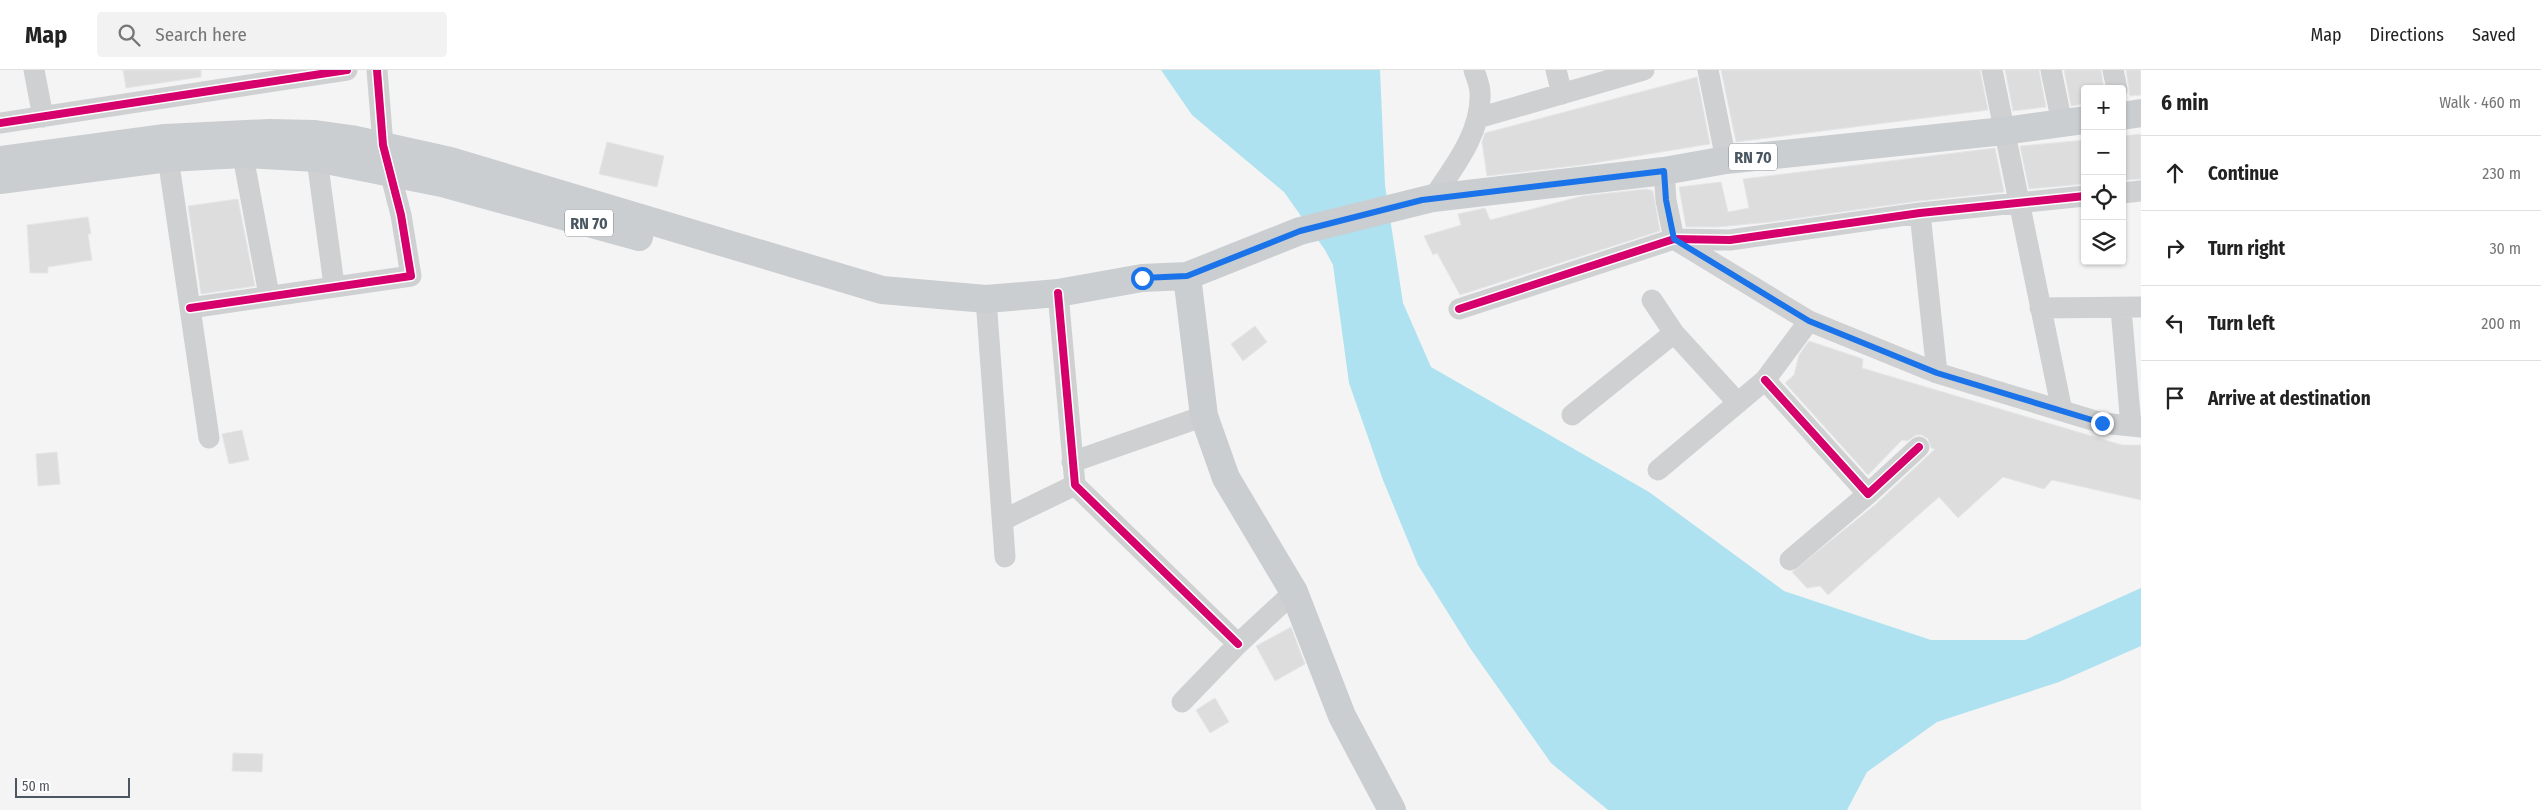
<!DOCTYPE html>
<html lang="en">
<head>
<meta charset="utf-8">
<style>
  :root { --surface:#fff; --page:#f2f2f2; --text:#222; --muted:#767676; --line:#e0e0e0 }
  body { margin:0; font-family:"Fira Sans Condensed",sans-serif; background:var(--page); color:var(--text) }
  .controls { position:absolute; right:15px; top:15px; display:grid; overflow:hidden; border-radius:5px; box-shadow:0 1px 4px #0004 }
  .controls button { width:45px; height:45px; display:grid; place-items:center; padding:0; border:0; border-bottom:1px solid var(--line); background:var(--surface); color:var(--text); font:25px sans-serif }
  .scale { position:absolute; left:15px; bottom:12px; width:115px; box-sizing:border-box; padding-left:5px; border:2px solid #4a5661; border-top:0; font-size:14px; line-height:18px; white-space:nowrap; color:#4a5661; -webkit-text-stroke:4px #fff; paint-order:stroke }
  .stop { position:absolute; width:15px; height:15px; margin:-11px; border:4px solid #1a73e8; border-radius:50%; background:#fff }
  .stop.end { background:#1a73e8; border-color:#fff; box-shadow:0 1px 5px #0008 }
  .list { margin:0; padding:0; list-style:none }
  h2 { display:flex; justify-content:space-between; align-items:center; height:65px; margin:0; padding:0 20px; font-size:21px }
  h2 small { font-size:16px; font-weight:400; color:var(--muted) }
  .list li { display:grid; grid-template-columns:32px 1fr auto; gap:15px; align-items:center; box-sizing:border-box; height:75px; padding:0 20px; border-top:1px solid var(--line) }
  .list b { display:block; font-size:19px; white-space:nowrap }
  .list em { font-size:16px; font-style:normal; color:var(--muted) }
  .icon { flex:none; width:28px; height:28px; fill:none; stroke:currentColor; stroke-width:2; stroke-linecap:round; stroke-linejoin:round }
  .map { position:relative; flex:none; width:2141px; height:740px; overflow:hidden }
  header { display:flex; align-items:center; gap:30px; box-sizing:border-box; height:70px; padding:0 25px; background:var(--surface); border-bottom:1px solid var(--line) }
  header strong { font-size:24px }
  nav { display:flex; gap:28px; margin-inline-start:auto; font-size:18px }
  .search { width:350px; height:45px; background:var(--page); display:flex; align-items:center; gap:12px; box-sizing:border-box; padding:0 18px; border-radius:5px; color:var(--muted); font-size:19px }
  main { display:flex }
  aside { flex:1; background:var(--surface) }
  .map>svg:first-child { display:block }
  .water { fill:#aee2f0 }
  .building { fill:#ddddde; stroke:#e5e6e7 }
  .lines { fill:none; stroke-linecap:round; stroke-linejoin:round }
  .minor { stroke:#ced0d2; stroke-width:21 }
  .major { stroke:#caced1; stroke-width:28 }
  .cycleway-casing { stroke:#fff; stroke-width:11 }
  .cycleway { stroke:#d6006c; stroke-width:8 }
  .route { stroke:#1a73e8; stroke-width:6 }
  .labels { text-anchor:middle; stroke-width:4; stroke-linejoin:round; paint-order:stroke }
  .shield { fill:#fff; stroke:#808990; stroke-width:1 }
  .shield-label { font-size:16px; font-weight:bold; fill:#4a5661 }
</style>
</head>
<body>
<header>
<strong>Map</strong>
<div class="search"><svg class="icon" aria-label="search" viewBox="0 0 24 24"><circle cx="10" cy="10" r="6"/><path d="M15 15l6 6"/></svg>Search here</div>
<nav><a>Map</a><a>Directions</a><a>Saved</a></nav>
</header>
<main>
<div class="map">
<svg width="2141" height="740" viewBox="0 0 2141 740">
  <rect width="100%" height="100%" fill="#f4f4f4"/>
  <path class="water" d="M1161 0H1380L1385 115 1403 233 1431 297 1649 422 1784 521 1931 570H2025L2141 518V576L2059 612 1937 652 1867 702 1847 740H1608L1551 693 1470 578 1418 495 1383 410 1349 313 1333 195 1325 180 1284 122 1192 45Z"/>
  <path class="building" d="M123 0H201V7L126 18Z
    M1721 0H1980L1988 40 1736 72Z
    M2005 0H2039L2046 37 2013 41Z
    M2064 0H2101L2104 19H2085V34L2071 36Z
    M2126 0H2141V25L2130 26Z
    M1697 7 1710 74 1582 95 1487 106 1482 72 1485 63Z
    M2141 64V109L2122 110V66Z
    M2085 70V114L2029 119 2020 76Z
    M607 72 664 86 657 117 599 104Z
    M1995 78 2004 122 1919 131 1771 152 1717 157H1686L1679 117 1721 112 1728 142 1749 138 1743 109Z
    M1647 119 1653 121 1660 161 1460 225 1437 183 1433 185 1424 166 1461 155 1458 144 1485 138 1490 150 1582 126Z
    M238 129 255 216 201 224 188 136Z
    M88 147 91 164H88L92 190 48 197V203H30L27 155Z
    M1255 256 1267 272 1243 291 1231 274Z
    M1809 271 1863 289 1862 298 2122 375H2141V430L2052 410 2044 419 2003 407 1958 448 1939 427 1828 525 1820 516 1807 518 1792 502 1876 434 1935 379 1931 378 1928 369 1922 365H1916L1907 371 1902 370 1868 405 1785 313 1794 305 1799 285Z
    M242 360 249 390 229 394 222 364Z
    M57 382 60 414 38 416 36 384Z
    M1291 557 1305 594 1275 611 1256 576Z
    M1215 628 1229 652 1210 663 1196 640Z
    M233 683 263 684 262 702 232 701Z"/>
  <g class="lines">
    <path class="minor" d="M34 0 43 47
      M1556 0 1562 24
      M1708 0 1726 90
      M1992 0 2062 341
      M2051 0 2062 53
      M2113 0 2117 19
      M1478 48 1644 0
      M0 53 347 0
      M240 70 269 225
      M166 74 209 368
      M315 74 334 215
      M1664 101 1666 130 1674 169 1809 251 1937 303 2102 353 2141 357
      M2122 123 2141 121
      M1433 128C1454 97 1482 62 1480 23 1480 15 1476 7 1474 0
      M1920 143 1937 303
      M1058 223 1075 415 1238 574
      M986 229 1005 487
      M1652 230 1674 263 1738 333
      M190 238 411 206 401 145 383 75 377 0
      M2040 238 2141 237
      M2121 238 2131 356
      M1459 239 1674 169 1730 170 1920 143 2085 126
      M1765 310 1868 424 1919 377
      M1572 345 1674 263
      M1072 392 1204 346
      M1658 400 1765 310 1809 251
      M1003 450 1075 415
      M1790 490 1868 424
      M1182 632 1238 574 1294 522"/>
    <path class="major" d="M2122 46 2141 43
      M0 90 165 68 269 63 315 64 351 69 450 91 882 220 986 229 1058 223 1142 208 1187 206 1300 161 1433 128 1664 101 1726 90 2004 61 2085 50
      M0 110 168 88 243 84 316 88 442 113 639 167
      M1187 206 1204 346 1226 408 1294 522 1342 646 1392 740"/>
    <defs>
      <path id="cycleway" d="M0 53 347 0
        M1058 223 1075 415 1238 574
        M190 238 411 206 401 145 383 75 377 0
        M1459 239 1674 169 1730 170 1920 143 2085 126
        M1765 310 1868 424 1919 377"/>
    </defs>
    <use href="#cycleway" class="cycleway-casing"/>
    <use href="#cycleway" class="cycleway"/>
  </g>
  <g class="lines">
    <path class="route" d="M1142 208 1187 206 1300 161 1422 130 1664 101 1666 130 1674 169 1809 251 1937 303 2102 353"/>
  </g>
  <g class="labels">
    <g class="shield">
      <rect x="1729" y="73.5" width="48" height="27" rx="4"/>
      <rect x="565" y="139.5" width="48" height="27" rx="4"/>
    </g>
    <g class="shield-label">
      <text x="1753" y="93">RN 70</text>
      <text x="589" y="159">RN 70</text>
    </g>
  </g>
</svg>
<div class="controls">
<button>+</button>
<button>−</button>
<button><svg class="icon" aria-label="locate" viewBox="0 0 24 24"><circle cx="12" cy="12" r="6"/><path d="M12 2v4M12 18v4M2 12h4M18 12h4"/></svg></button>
<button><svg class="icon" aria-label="layers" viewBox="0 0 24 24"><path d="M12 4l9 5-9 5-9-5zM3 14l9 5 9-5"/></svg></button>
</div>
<div class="scale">50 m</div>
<div class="stop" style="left:1142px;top:208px"></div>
<div class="stop end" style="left:2102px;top:353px"></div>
</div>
<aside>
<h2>6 min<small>Walk · 460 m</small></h2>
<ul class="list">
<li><svg class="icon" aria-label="ahead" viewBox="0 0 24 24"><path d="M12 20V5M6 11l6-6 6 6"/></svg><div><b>Continue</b></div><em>230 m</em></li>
<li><svg class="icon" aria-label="right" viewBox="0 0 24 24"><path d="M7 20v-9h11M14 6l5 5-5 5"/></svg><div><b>Turn right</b></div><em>30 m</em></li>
<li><svg class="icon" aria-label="left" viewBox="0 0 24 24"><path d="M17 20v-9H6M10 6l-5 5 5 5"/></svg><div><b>Turn left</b></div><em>200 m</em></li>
<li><svg class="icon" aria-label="arrive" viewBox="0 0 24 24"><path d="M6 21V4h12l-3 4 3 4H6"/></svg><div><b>Arrive at destination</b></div></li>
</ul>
</aside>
</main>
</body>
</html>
